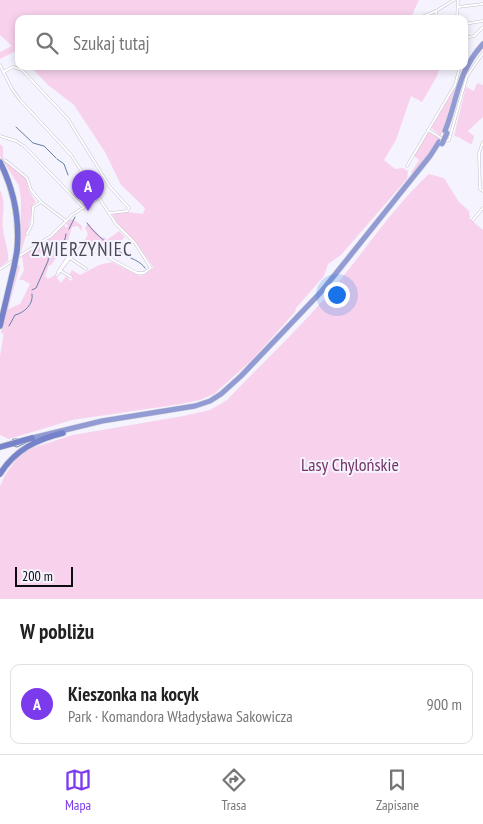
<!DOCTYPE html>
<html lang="pl">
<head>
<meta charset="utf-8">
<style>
  :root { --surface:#fff; --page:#f6f6f6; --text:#222; --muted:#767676; --line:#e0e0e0; --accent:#7c3aed }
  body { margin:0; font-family:"PT Sans Narrow",sans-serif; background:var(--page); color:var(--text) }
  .scale { position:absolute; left:15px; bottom:12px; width:58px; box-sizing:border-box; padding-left:5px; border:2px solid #0d0c10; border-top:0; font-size:14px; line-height:18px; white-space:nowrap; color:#0d0c10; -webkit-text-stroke:4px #f5f3fe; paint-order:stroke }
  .you { position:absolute; left:336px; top:294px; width:18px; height:18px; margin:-12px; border:4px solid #fff; border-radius:50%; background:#1a73e8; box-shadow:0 0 0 8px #1a73e833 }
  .badge { display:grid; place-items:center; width:32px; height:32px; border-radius:50%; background:var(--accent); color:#fff; font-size:16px; font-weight:700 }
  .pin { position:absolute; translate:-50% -41px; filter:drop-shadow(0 1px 2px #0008) }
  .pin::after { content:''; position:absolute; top:26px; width:18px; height:15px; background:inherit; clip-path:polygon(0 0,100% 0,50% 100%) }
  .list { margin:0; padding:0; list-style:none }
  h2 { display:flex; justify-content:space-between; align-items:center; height:65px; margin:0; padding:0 20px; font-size:21px }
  h2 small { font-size:16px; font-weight:400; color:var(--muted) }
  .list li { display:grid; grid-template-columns:32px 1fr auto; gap:15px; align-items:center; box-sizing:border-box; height:80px; margin:0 10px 10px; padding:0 10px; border:1px solid var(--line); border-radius:10px }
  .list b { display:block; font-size:19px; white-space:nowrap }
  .list p { margin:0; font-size:16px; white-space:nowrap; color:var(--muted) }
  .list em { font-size:16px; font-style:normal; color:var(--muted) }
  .icon { flex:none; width:28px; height:28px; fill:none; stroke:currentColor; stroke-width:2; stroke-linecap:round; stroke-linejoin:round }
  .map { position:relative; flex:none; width:483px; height:599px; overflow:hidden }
  .search { position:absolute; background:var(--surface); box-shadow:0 2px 8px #0003; left:15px; right:15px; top:15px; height:55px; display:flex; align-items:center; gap:12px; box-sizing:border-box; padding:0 18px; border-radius:10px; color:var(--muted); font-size:19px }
  .sheet { height:155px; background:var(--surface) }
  nav { display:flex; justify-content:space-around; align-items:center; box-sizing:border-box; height:70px; border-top:1px solid var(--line); background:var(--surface); font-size:14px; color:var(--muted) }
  nav a { display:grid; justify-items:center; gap:2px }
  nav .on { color:var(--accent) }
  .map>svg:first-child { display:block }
  .green { fill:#f8d2ec }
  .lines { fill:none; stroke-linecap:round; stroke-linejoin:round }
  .stream { stroke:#6480a4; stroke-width:1 }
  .minor-casing { stroke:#c4c2ce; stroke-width:3 }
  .trunk-casing { stroke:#d3d3d4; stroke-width:6 }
  .motorway-casing { stroke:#d3d3d4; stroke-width:7 }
  .minor { stroke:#fff; stroke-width:2 }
  .trunk { stroke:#929bd4; stroke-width:5 }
  .motorway { stroke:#7682ca; stroke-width:5.5 }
  .trunk-bridge-casing { stroke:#d3d3d4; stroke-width:6; stroke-linecap:butt }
  .motorway-bridge-casing { stroke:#d3d3d4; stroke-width:7; stroke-linecap:butt }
  .trunk-bridge { stroke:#929bd4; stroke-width:5 }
  .motorway-bridge { stroke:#7682ca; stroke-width:5.5 }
  .labels { text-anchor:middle; stroke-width:4; stroke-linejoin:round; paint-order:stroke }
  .park-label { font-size:18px; fill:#763467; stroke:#f5f3fe }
  .neighbourhood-label { font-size:19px; letter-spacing:1px; fill:#4b4953; stroke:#f5f3fe }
</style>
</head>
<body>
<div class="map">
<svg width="483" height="599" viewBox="0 0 483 599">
  <rect width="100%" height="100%" fill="#f5f3fe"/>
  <path class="green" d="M0 0H419L412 15 413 19H19V53L16 51 0 59V52L12 46 0 35Z
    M30 66H439L440 67 436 78 422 102 411 96 396 140 384 160 395 169 403 168 408 171 407 179 341 255 328 264 324 276 296 308 295 312 252 360 214 394 200 400 181 404 72 420 9 439 0 435V356L4 333 2 334 1 332 18 265 20 266 8 309 20 304 30 284 23 280H19L24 270 22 256 51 237 64 225 67 228 68 226 66 224 69 220 73 219 82 226 81 231 78 226 72 227 67 243 51 265H49L45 276 48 279 55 275 61 283 66 276 71 281 73 278 69 275 72 270 80 275 99 265 112 262 140 276 144 275 154 268 140 248 120 228 112 214 129 212 143 214 145 208 121 185 105 152 74 105 48 85Z
    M477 83 483 85V117L468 131 474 136 472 144C465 143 462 137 454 136L466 87 474 91Z
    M456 86 441 136 431 128Z
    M428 132 440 138 413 174 411 173 419 160 414 156Z
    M0 144 3 147V158L26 178 29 191 36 202 33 204C31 221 26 236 21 252V200L19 186 0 156Z
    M429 174 444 178 459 202 469 211 470 219 483 230V599H0V486L5 475 18 457 32 448 73 435 183 416 210 410 227 400C260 365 295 333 326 297 361 257 390 210 429 174Z
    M0 190C7 203 1 216 3 229 4 240 9 249 8 261L0 267Z
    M88 223 102 238 104 237 107 240 119 231 125 237 118 244 114 243 110 247 99 242 95 248 84 242 88 234 85 228Z"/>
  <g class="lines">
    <path class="stream" d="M16 127 33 143 44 146 56 158
      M57 159 64 164 68 175
      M87 223C97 237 111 246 125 255 132 259 140 261 145 268
      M69 229 75 217
      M32 290 36 288 48 261 49 254 52 250 60 246 65 239 66 234
      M9 326 15 315C24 313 34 304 32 294
      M11 442 13 439H18
      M13 446 17 447 30 441"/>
    <defs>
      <path id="minor" d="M458 7 483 4
        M436 11 437 19
        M417 19 436 11 454 0
        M457 19 458 0
        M464 24 483 21
        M464 38 474 36 483 27
        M0 65 12 89 20 100 71 155 116 224 135 243 151 268 144 273H137L81 243
        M3 72 13 67 22 70 68 119 110 187 129 208 127 211 110 213
        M428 130 446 141 449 140 467 76 483 53
        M0 136 16 141 24 146 84 208
        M483 142 479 153 480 189 483 191
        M5 160 27 178 31 190 41 202 66 221
        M407 166 455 85 460 66
        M473 220 483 208
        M27 234 32 224 33 207 41 202
        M18 257 51 236 72 215 98 198
        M70 258 86 269
        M0 269 14 260
        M61 271 71 277
        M58 272 66 260 81 243
        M57 275 81 243"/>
      <path id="trunk" d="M445 131C458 98 457 73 483 44
        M32 438 102 421 195 406 210 401 221 394 241 376 321 292 430 156 439 142"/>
      <path id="motorway" d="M0 162C14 190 20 219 17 251
        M0 326 14 267
        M0 447 32 438
        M0 474C15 450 37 439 63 433"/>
    </defs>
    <use href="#minor" class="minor-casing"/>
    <use href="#trunk" class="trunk-casing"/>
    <use href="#motorway" class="motorway-casing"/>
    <use href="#minor" class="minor"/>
    <use href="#trunk" class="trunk"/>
    <use href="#motorway" class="motorway"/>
    <defs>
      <path id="trunk-bridge" d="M442 144 447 133"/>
      <path id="motorway-bridge" d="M14 267 17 251"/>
    </defs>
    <use href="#trunk-bridge" class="trunk-bridge-casing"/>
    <use href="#motorway-bridge" class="motorway-bridge-casing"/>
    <use href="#trunk-bridge" class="trunk-bridge"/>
    <use href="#motorway-bridge" class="motorway-bridge"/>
  </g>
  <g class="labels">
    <g class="park-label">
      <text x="350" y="471">Lasy Chylońskie</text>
    </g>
    <g class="neighbourhood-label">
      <text x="82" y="256">ZWIERZYNIEC</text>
    </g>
  </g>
</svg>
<div class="scale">200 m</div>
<div class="you"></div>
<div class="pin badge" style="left:88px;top:211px">A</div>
<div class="search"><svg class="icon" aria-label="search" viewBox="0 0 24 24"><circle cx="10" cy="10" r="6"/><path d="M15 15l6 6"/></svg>Szukaj tutaj</div>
</div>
<section class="sheet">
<h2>W pobliżu<small></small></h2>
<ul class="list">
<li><span class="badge">A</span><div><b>Kieszonka na kocyk</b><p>Park · Komandora Władysława Sakowicza</p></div><em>900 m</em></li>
</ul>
</section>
<nav>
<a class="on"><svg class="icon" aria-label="map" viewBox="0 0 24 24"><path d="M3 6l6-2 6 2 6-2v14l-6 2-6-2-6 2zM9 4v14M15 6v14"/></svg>Mapa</a>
<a><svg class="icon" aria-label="directions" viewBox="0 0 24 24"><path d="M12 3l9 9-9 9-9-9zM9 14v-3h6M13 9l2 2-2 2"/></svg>Trasa</a>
<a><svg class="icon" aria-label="saved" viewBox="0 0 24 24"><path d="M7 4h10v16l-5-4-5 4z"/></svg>Zapisane</a>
</nav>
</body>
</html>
